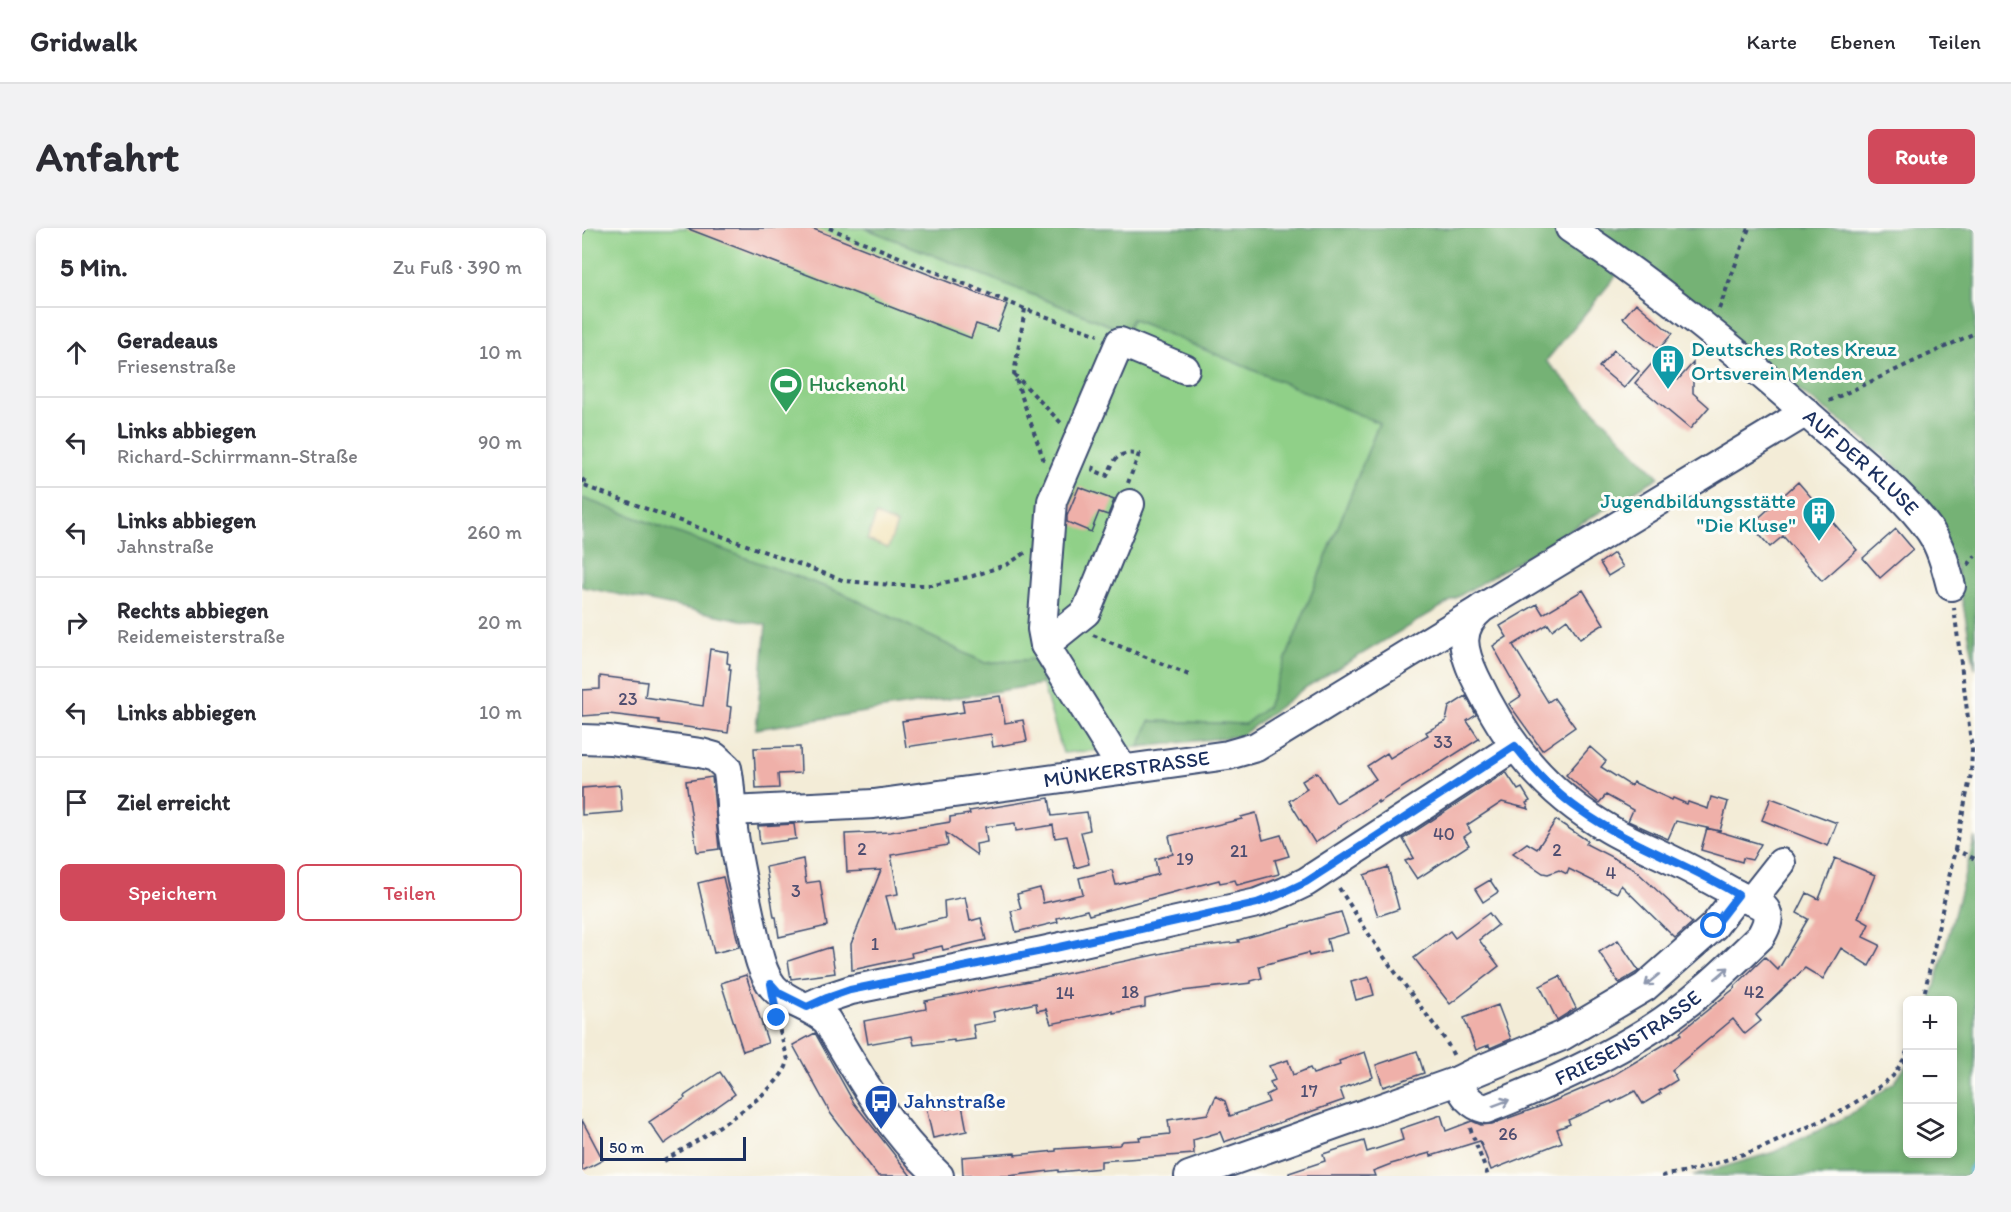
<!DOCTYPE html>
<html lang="de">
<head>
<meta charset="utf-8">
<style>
  :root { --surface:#fff; --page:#f2f2f3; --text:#2b2b33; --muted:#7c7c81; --line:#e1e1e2; --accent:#d1495b }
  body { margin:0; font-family:Itim,sans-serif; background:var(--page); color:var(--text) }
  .controls { position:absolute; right:18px; bottom:18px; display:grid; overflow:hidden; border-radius:9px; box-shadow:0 3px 9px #0003 }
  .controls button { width:54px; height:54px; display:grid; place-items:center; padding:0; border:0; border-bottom:2px solid var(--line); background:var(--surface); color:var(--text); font:30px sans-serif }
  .scale { position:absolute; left:18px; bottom:15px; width:146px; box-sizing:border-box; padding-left:6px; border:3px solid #1b2f5e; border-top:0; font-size:16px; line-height:21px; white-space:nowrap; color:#1b2f5e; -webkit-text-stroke:4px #fdfcf7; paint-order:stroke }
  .stop { position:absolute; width:18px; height:18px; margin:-14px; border:4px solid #1a73e8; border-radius:50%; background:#fff }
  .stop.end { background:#1a73e8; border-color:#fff; box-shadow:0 2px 6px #0008 }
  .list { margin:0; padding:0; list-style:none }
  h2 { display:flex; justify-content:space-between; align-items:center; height:78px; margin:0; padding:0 24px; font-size:26px }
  h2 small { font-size:20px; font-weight:400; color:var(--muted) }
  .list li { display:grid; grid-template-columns:39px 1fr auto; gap:18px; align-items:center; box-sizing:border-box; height:90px; padding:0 24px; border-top:2px solid var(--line) }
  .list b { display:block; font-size:22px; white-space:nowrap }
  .list p { margin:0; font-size:20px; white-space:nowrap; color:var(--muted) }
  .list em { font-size:20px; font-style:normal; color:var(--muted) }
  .actions { display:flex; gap:12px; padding:18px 24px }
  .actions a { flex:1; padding:14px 0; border:2px solid var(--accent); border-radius:9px; text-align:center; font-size:21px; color:var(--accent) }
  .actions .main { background:var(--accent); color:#fff }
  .icon { flex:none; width:33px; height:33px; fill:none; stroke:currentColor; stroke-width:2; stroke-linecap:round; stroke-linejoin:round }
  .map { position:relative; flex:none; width:1393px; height:948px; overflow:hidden; border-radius:9px }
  header { display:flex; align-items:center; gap:36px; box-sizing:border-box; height:84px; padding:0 30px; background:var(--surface); border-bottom:2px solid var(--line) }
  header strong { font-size:28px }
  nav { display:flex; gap:33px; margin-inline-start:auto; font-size:21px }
  .intro { display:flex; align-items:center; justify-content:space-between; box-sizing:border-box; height:144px; padding:0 36px }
  h1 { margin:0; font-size:42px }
  .button { padding:15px 27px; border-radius:9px; background:var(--accent); color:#fff; font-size:21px; font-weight:700 }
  main { display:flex; gap:36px; padding:0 36px }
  aside { flex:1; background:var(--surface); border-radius:9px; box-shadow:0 3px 9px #0003 }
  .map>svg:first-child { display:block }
  .green { fill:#90d088; stroke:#568073; stroke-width:1.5 }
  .forest { fill:#74b274; stroke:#487069; stroke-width:1.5 }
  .sand { fill:#eeda9e; stroke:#84847e; stroke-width:1.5 }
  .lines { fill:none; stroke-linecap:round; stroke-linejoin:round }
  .stream { stroke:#5db4da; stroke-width:6 }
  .building { fill:#efb0a9 }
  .minor-casing { stroke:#3b4b70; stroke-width:32 }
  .path { stroke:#3b4b70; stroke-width:4; stroke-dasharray:4.5 4.5; stroke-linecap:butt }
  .minor { stroke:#fff; stroke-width:28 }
  .oneway { stroke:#8d97ae }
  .route { stroke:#1a73e8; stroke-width:8 }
  .labels { text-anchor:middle; stroke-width:6; stroke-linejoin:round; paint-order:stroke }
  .number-label { font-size:18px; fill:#504f71 }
  .culture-label { font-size:21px; fill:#0d838f; stroke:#fdfcf7; text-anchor:start }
  .leisure-label { font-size:21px; fill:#27864d; stroke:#fdfcf7; text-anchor:start }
  .street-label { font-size:21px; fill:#1b2f5e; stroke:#fdfcf7 }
  .transit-label { font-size:21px; fill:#164399; stroke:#fdfcf7; text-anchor:start }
</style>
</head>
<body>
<header>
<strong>Gridwalk</strong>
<nav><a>Karte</a><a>Ebenen</a><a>Teilen</a></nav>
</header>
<div class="intro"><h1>Anfahrt</h1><a class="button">Route</a></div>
<main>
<aside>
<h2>5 Min.<small>Zu Fuß · 390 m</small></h2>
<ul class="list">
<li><svg class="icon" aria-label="ahead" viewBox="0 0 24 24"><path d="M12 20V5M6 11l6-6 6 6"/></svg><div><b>Geradeaus</b><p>Friesenstraße</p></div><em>10 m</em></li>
<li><svg class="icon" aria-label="left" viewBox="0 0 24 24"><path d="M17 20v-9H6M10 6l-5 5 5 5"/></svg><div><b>Links abbiegen</b><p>Richard-Schirrmann-Straße</p></div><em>90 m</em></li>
<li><svg class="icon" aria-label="left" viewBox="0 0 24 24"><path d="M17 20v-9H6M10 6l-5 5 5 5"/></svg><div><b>Links abbiegen</b><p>Jahnstraße</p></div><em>260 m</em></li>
<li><svg class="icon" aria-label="right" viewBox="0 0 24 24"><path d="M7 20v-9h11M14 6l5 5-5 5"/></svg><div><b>Rechts abbiegen</b><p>Reidemeisterstraße</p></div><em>20 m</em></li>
<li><svg class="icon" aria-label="left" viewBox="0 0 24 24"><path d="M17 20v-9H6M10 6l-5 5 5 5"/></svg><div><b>Links abbiegen</b></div><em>10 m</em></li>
<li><svg class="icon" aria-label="arrive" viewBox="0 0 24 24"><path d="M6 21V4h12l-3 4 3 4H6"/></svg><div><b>Ziel erreicht</b></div></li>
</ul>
<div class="actions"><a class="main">Speichern</a><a>Teilen</a></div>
</aside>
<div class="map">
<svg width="1393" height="948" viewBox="0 0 1393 948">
  <rect width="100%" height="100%" fill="#fdfcf7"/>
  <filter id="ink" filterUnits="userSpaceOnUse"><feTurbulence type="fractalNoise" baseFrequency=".0167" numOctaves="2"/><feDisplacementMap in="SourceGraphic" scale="12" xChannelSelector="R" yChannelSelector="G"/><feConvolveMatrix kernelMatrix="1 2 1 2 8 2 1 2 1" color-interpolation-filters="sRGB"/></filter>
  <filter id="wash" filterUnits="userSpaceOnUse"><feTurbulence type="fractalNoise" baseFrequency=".008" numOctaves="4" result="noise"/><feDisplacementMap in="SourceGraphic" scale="24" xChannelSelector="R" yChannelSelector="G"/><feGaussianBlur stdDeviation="1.35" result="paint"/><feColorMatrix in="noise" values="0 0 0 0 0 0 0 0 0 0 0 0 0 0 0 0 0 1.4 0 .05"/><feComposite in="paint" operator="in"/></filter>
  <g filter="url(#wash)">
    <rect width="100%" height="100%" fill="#f3ecd7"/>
    <path class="green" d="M0 0H283L544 104 550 91 797 195 685 479 663 496 568 493 557 519 481 525 453 431 403 435 260 365 0 270Z"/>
    <path class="forest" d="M283 0H1393V440L1374 339 1310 253 1319 243 1266 198 1043 37 964 133 1077 249 721 461 659 508 557 519 568 493 663 496 685 479 797 195 550 91 544 104Z
      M0 270 260 365 403 435 453 431 461 456 174 501 184 397 0 359Z
      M1393 609V948H1111L1192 924 1266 888 1313 854 1325 836 1326 926H1370V772H1349Z"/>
    <path class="sand" d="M294 287 315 296 306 320 285 312Z"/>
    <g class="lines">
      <path class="stream" d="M1389 948 1388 942 1393 934"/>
    </g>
    <g id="blocks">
      <path class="building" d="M104 0H229L425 77 415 103 394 96 389 110Z
        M1054 75 1090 106 1077 121 1041 90Z
        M1032 122 1057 143 1042 160 1017 139Z
        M1073 132 1096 152 1111 135V165L1127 179 1108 201 1053 155Z
        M1216 254 1275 322 1240 353 1201 308 1188 319 1169 297Z
        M497 259 532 272 526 287 517 284 509 304 485 294V288Z
        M1314 301 1331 321 1298 350 1281 330Z
        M1032 325 1041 339 1026 348 1018 335Z
        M1001 362 1022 396 998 411 985 391 970 402 966 396 931 417 966 474 972 470 993 499 960 522 927 476 939 468 911 418 925 409 918 398 955 376 961 386Z
        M128 421 146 424 145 435 148 436 147 441H149L145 478 149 479 146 505 77 495V492L27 486 0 488V462L18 461V448L65 454 63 469 121 478Z
        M418 468 423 495 441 492 445 513 411 519 409 506 324 519 320 493 382 484 380 473Z
        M884 468 894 487 885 493 897 511 796 575V573L733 615 707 573 725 561 720 553 735 544 754 575 794 551 785 538 805 525 808 530 846 507 844 504 864 493 867 479Z
        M210 519H218L219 545 196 546 197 560 174 561 172 520Z
        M1008 519 1024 533 1019 539 1049 558 1051 554 1090 572 1091 570 1105 576 1106 574 1126 581 1129 569 1146 574 1138 603 1094 593 1086 611 1046 593 1051 582 1024 567 1017 575 984 547Z
        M924 544 936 562 940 560 948 573 944 575 947 581 920 574 885 597 889 604 882 609 887 617 835 651 823 633 832 630 821 611Z
        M130 549 137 621 115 624 104 553Z
        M38 557 40 584 0 587V560Z
        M467 570 470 588 505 584 508 602 499 604 507 636 493 640 485 608 473 610 471 597 434 603 433 595 403 599 405 614 394 616 395 627 364 605 366 617 309 627 316 666 304 668 313 702 363 690 362 673 383 669 388 693 399 690 404 712 361 722 360 718 329 725 330 729 270 742 269 716 299 642 265 644 263 606 308 604 368 594V589L388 586 387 583Z
        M1189 570 1255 595 1246 618 1180 592Z
        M674 585 681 612 699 607 707 628 693 632 697 646 655 657 653 652 638 655 637 652 507 687 505 682 475 690 476 694 434 704 429 683 439 681 435 666 458 660 461 675 501 666 497 650 530 642 534 657 574 647 576 646 573 631 591 626 587 608 660 591 659 589Z
        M974 592 1006 613 1004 616 1051 640 1110 695 1093 710 1039 657 1035 665 987 641 985 646 977 642 966 646 961 645 931 625 945 615 955 621Z
        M212 596 214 611 178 616 176 598Z
        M1125 600 1179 616 1170 632 1161 630 1160 634 1119 622Z
        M1253 630 1293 647 1276 690 1287 696 1281 709 1298 717 1287 738 1259 720 1241 751 1223 740 1174 787 1179 793 1163 806 1151 791 1090 842 1095 852 1077 863 1079 865 1061 876 1053 863 1030 875 1029 873 986 892 988 896 975 901 980 914 909 942 898 913 849 928 848 925 809 936 791 943 793 948H707V945L743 933 741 926 782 913 785 924 821 912 818 901 859 887 864 903 890 893 899 897 910 896 965 876 1028 849 1100 806 1098 804 1153 760 1152 759 1183 729 1196 742 1226 691 1215 685 1225 665 1237 671Z
        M221 631 224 655 238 653 245 698 197 709 194 689H192L184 639Z
        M806 639 817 681 796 688 782 647Z
        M141 649 157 719 132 725 116 655Z
        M908 652 916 664 901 674 893 661Z
        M759 684 766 705 745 711 748 723 727 728 726 725 677 738 680 750 669 753V755L600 763 563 771V779L531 785V783L469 796 464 781 455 783 454 775 411 784 413 793 391 797 393 811 372 814V812L332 817 330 808 286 816 282 793 344 781 343 773 468 749 605 720 657 714 656 712Z
        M907 685 916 697 897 712 917 738 868 776 832 730 868 703 873 710Z
        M1036 712 1057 743 1037 755 1017 724Z
        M249 719 253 745 209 751 206 733Z
        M164 747 186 815 161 823 139 755Z
        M978 748 994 780 975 792 958 758Z
        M787 749 792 767 774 772 769 754Z
        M916 777 929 811 908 820 907 817 894 822 882 790Z
        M233 805 272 875 329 948H296L249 886 211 817Z
        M835 823 842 845 801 859 794 837Z
        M783 824 791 849 758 861 762 872 642 914 638 904 611 912 612 926 519 933V940L476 944V942L426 948H381L380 929 433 925V927L474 923V921L537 917 541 913 558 912 557 909 588 906 586 892 626 886 634 868 643 873 648 888 687 874 684 867 692 863 688 854 693 852 687 838 706 832 711 847 728 840 731 846 758 837 757 833Z
        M138 844 153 866 82 916 67 894 103 870 102 868Z
        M363 871 365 881 380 877 385 903 351 910 343 875Z
        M0 892 21 932 0 943Z"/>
    </g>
  </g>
  <g filter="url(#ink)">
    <use href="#blocks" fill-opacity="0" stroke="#3b4b70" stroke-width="1.5"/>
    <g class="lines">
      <defs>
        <g id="minor">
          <path id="s1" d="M988 0C1080 61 1164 131 1246 204 1281 235 1321 265 1348 303 1359 319 1364 339 1369 358"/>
          <path d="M463 417 504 384 548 276"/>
          <path d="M0 511 28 512 119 525 133 529 145 540C150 562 148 586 152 608 157 640 164 672 171 703 175 721 179 744 191 759 205 775 229 778 245 793 280 853 306 900 357 948"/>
          <path d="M541 542 463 417 460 401 470 273 538 114 603 141"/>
          <path id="s2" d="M149 583 292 576 646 527 674 519 896 383"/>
          <path d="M1169 673 1199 635"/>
          <path d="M225 779 245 770 269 762 461 723 675 675 703 664 724 654 933 518"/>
          <path id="s3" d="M875 853C882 867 888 877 904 881 960 859 1015 835 1066 803 1108 777 1144 742 1179 708 1184 699 1190 688 1181 679 1175 674 1164 671 1156 667 1136 656 1117 645 1096 635 1073 623 1049 614 1027 601 963 564 924 515 893 449 881 423 874 401 900 380L1224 184"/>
          <path d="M607 948 875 853 893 844 980 808 1063 759 1132 698 1156 667"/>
        </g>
      </defs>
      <use href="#minor" class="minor-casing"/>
      <path class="path" d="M247 0 443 81 516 107
        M0 5 4 0
        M443 81 432 146 462 233
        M1137 81 1167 0
        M432 146 479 195
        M1247 173 1393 105
        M512 238 511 242 525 248C534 229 534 224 557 226L546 255
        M0 251 3 254 2 258 263 353 311 357H352L391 348 426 336 443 325
        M1386 337 1393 328
        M511 407 607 447
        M1372 621 1393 631
        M757 660 799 725 864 813 873 830
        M1341 772 1389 546 1390 522 1372 380
        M888 900 906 948
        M82 933C110 915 202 864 206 832L195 792
        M1080 948 1116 941 1180 920 1258 884 1293 862 1311 848 1322 831 1326 821"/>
      <use href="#minor" class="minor"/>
    </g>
    <defs><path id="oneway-shaft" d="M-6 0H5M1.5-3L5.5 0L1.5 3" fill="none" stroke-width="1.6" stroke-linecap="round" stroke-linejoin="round" transform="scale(1.5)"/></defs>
    <g class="oneway">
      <use href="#oneway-shaft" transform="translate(1140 745) rotate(-41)"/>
      <use href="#oneway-shaft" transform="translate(1070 752) rotate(141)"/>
      <use href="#oneway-shaft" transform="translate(919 875) rotate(-21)"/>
    </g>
  </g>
  <g class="lines" filter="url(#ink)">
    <path class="route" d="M195 790 189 756 197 765 225 779 245 770 268 762 460 723 675 675 703 664 724 654 933 518C952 542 973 565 998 582 1047 617 1105 635 1156 667L1132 698"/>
  </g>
  <defs>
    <symbol id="building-pin" viewBox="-11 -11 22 30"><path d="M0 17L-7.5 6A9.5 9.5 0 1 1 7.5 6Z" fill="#0f9aa8" stroke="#fdfcf7"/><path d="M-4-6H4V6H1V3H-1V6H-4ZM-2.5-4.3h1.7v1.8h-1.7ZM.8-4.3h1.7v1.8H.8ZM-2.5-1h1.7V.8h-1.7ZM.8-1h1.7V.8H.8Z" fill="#fff"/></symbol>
    <symbol id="stadium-pin" viewBox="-11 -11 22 30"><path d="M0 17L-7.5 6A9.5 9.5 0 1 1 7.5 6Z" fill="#2e9e5b" stroke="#fdfcf7"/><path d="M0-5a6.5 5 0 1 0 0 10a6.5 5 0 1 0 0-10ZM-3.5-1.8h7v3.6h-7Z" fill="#fff"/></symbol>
    <symbol id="bus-pin" viewBox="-11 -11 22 30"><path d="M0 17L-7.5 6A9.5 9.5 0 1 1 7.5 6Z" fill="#1a4fb4" stroke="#fdfcf7"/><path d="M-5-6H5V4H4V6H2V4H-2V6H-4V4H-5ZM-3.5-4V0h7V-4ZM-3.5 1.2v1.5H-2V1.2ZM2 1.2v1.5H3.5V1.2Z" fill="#fff"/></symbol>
  </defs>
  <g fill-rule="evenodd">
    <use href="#building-pin" x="1067" y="114" width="38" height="52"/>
    <use href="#stadium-pin" x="185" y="137" width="38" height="52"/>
    <use href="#building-pin" x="1218" y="266" width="38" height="52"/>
    <use href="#bus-pin" x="280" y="854" width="38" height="52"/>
  </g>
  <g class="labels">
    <g class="number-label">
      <text x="46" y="477">23</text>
      <text x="861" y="520">33</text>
      <text x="862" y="612">40</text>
      <text x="280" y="627">2</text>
      <text x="975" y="628">2</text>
      <text x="657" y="629">21</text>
      <text x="603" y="637">19</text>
      <text x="1029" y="651">4</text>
      <text x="214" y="669">3</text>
      <text x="293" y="722">1</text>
      <text x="548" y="770">18</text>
      <text x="1172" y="770">42</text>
      <text x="483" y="771">14</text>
      <text x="727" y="869">17</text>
      <text x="926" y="912">26</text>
    </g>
    <g class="culture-label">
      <text x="1109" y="128">Deutsches Rotes Kreuz<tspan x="1109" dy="24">Ortsverein Menden</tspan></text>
      <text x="1214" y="280" text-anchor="end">Jugendbildungsstätte<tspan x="1214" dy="24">"Die Kluse"</tspan></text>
    </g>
    <g class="leisure-label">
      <text x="227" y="163">Huckenohl</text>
    </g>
    <g class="street-label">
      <text dy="7" stroke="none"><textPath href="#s1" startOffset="374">AUF DER KLUSE</textPath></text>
      <text dy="7" stroke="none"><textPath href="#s2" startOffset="398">MÜNKERSTRASSE</textPath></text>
      <text dy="7" stroke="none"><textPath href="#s3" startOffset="201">FRIESENSTRASSE</textPath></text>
    </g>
    <g class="transit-label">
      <text x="322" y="880">Jahnstraße</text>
    </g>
  </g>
</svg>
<div class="controls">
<button>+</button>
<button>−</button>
<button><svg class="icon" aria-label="layers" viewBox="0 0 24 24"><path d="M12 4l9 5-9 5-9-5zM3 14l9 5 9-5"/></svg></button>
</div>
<div class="scale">50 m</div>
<div class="stop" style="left:1132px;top:698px"></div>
<div class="stop end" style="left:195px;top:790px"></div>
</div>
</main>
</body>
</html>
